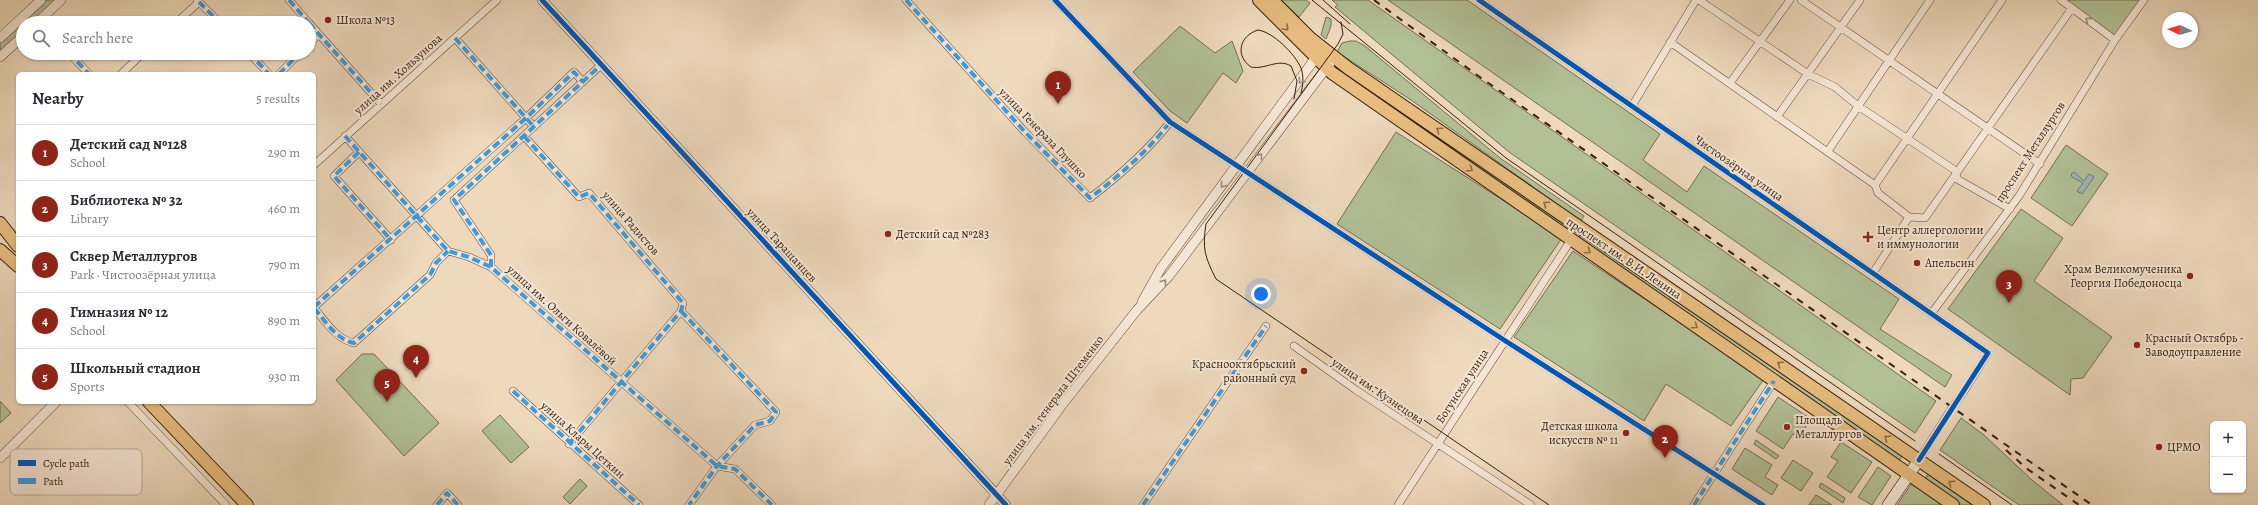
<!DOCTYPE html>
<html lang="en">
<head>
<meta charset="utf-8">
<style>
  :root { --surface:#fff; --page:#f7f7f7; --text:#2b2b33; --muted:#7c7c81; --line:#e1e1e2; --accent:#8f2418 }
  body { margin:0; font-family:Alegreya,serif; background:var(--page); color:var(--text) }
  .controls { position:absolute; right:12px; bottom:12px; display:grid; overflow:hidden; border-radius:6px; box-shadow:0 1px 3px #0004 }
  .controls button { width:36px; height:36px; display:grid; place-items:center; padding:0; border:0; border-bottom:1px solid var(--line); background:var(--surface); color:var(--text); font:20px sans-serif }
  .compass { position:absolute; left:2162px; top:12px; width:36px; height:36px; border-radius:50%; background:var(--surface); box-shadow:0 1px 3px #0004; rotate:274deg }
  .you { position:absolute; left:1261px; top:294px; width:14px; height:14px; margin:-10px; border:3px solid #fff; border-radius:50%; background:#1a73e8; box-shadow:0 0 0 6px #1a73e833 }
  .badge { display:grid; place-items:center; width:26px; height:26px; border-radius:50%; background:var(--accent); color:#fff; font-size:13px; font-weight:700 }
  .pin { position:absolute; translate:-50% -33px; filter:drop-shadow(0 1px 2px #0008) }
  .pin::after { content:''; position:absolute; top:21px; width:14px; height:12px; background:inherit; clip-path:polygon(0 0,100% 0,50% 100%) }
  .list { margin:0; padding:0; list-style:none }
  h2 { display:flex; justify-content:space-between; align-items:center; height:52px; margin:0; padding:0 16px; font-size:17px }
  h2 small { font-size:13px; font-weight:400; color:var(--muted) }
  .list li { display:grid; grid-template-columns:26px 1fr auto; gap:12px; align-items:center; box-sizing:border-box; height:56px; padding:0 16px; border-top:1px solid var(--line) }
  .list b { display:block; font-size:15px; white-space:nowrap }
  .list p { margin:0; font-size:13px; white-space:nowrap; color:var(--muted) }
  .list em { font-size:13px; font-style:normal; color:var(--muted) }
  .icon { flex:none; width:22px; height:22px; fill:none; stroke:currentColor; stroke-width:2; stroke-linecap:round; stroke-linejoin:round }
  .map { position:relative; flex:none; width:2258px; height:505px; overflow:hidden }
  .search { position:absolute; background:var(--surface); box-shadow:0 1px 3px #0004; left:16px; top:16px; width:300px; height:44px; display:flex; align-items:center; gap:10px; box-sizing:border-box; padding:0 14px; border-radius:22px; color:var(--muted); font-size:15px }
  .panel { position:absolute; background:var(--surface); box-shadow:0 1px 3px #0004; left:16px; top:72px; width:300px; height:332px; border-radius:6px }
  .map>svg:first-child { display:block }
  .green { fill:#b2c096; stroke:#746e51 }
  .water { fill:#9eb7bb; stroke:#747975 }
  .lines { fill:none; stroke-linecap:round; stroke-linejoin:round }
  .minor-casing { stroke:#644c38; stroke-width:8 }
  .tertiary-casing { stroke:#644c38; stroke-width:10 }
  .secondary-casing { stroke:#361d0c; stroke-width:12 }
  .primary-casing { stroke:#361d0c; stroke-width:14 }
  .trunk-casing { stroke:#361d0c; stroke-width:14 }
  .minor { stroke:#f4e6d4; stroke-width:7 }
  .tertiary { stroke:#f4e6d4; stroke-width:9 }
  .secondary { stroke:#f4e6d4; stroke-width:11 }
  .primary { stroke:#e7bc7e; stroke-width:12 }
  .trunk { stroke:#e7bc7e; stroke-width:12 }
  .tram { stroke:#361d0c; stroke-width:1 }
  .rail { stroke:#361d0c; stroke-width:2; stroke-dasharray:7 7; stroke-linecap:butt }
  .minor-bridge-casing { stroke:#644c38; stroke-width:8; stroke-linecap:butt }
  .minor-bridge { stroke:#f4e6d4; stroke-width:7 }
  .quiet { stroke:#3e9bde; stroke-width:4; stroke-dasharray:8 4; stroke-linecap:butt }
  .cycleway-casing { stroke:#f4e6d4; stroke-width:8 }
  .cycleway { stroke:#0057b8; stroke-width:5 }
  .oneway { stroke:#9e8c7a }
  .oneway2 { stroke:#8e6c45 }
  .poi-dot { fill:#8f2418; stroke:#f4e6d4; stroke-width:1.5 }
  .labels { text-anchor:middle; stroke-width:4; stroke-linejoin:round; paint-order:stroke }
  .poi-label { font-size:12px; fill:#361d0c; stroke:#f4e6d4; text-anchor:start }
  .street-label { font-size:12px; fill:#361d0c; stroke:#f4e6d4 }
  .key { fill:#f4e6d4; stroke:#bbaa98; stroke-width:1 }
  .key-label { font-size:11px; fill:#361d0c }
</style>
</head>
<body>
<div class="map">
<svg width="2258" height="505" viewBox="0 0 2258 505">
  <rect width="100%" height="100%" fill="#eed9bd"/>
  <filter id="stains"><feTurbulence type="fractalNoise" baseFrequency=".005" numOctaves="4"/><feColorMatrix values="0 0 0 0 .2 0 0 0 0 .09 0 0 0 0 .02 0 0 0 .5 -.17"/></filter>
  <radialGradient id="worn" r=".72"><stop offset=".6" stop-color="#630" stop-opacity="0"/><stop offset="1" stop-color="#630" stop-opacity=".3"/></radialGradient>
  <path class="green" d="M47 0H58L33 23H23V32L0 53V43Z
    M1281 0H1306L1310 3 1299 17Z
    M1332 0H1368L1936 401 1915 433 1509 152 1335 7 1338 5Z
    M1388 0H1467L1660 134 1643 160 1687 192 1704 166 1899 299 1880 329 1952 375 1945 387Z
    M2063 0H2142L2117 37Z
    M1326 17 1331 19V26L1326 39 1321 35Z
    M1180 26 1215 53 1232 41 1243 71 1236 83 1223 73 1187 123 1170 111 1133 72Z
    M1350 41H1356L1365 46 1500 158 1584 216 1581 221 1411 100 1337 52 1342 43Z
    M1342 71 1570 227V232L1341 73Z
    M1396 132 1562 238 1500 329 1337 224Z
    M2066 145 2108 174 2072 226 2031 198Z
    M2021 209 2063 238 2034 281 2112 337 2083 378 2071 379 2070 395 1948 309Z
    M1580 235 1604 251 1902 456 1898 462 1578 239Z
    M1573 251 1764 379 1731 426 1666 384 1644 421 1514 337Z
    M362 354H374L439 423 404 456 336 380Z
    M1778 397 1811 419 1799 437 1793 434 1783 449 1756 431Z
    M0 401 11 413 0 423Z
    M500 415 529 447 511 463 482 431Z
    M1961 418 1984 435 2032 480 2063 505H2019L1940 450Z
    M1756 440 1779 456 1776 459 1754 444Z
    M1841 442 1872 462 1851 493 1827 477 1838 461 1831 457Z
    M1745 448 1772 465 1765 477 1778 485 1772 495 1732 469Z
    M1793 460 1813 473 1801 491 1781 478Z
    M1878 467 1891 476 1872 505 1858 497Z
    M1927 475H1929L1972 505H1962L1926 480Z
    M580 479 587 486 570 504 563 497Z
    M1821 483 1845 498 1843 503 1819 487Z
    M1912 483 1943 505H1897Z
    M1816 495 1832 505H1809Z"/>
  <path class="water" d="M2074 172 2084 181 2089 174 2094 177 2082 194 2077 191 2083 183 2072 177 2071 174Z"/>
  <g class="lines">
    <defs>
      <path id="minor" d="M197 0 220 23
        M289 0 309 23
        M906 0 1025 132 1090 198C1120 175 1148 151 1170 122
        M1055 0 1170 122 1504 340 1763 505
        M1479 0 1988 353 1964 391
        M1699 0 1808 74 1835 87 1858 106 1956 171 1957 179 2010 209
        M1801 0 2040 164
        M2061 0 2115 40
        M176 23 199 2
        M309 23 381 104
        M455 38 534 127
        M1670 42 1875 185 1878 193 1909 217
        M309 44 319 34
        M69 53 89 74
        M249 53 269 74
        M121 74 143 53
        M279 74 300 53
        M1730 83 1790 0
        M1632 106 1696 0
        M1777 117 1860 0
        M345 136 448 251 469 257 491 267 717 466 735 469 772 505
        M524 136 579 197 589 193 683 303 681 311 569 444
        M1828 151 1930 0
        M359 152 334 176 391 240
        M314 165 497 0
        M1875 185 2002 0
        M491 267V255L454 200 601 65
        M1873 273 1909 217 1925 218 2072 8
        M314 307 526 118 574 72 583 82
        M314 308C326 322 336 339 354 343L430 275 436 263 448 251
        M681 311 776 412 770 421 755 425 717 466 689 505
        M1931 314 2019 196 2115 40 2144 0
        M1294 346 1356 390 1531 505
        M513 391 639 505
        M128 402 226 505
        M1919 460 1948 414
        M437 505 447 493 458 505
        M1143 505 1266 326
        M1398 505 1571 240
        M1694 505 1774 381"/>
      <path id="tertiary" d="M542 0 1006 505
        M37 23 61 0
        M0 38 41 0
        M0 57 23 36
        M1142 302 1161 268 1320 52
        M0 458 56 402
        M989 505 1062 405 1137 310 1169 276 1330 63"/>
      <path id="secondary" d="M1888 505 1919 460"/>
      <path id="primary" d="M1259 0 1332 73 1953 505
        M1272 0 1310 38 1348 68 1984 505"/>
      <path id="trunk" d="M0 223 18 246
        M0 250 18 266
        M149 402 247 505"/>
    </defs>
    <use href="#minor" class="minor-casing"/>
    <use href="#tertiary" class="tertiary-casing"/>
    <use href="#secondary" class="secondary-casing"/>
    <use href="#primary" class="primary-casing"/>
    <use href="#trunk" class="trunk-casing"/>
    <use href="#minor" class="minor"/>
    <use href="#tertiary" class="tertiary"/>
    <use href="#secondary" class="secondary"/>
    <use href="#primary" class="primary"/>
    <use href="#trunk" class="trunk"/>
    <path class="tram" d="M1312 0 1506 158 1915 441
      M1323 0 1350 24
      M1341 22 1343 34 1338 44 1206 224C1202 249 1205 257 1216 279L1549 505
      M1294 99 1297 81 1291 66C1278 58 1265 70 1251 67 1235 56 1239 36 1258 30 1273 32 1295 54 1301 68 1304 76 1303 86 1301 93
      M1939 454 2012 505"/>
    <path class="rail" d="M1374 0 1477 75 2092 505
      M2006 450 2026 468 2079 505"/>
    <defs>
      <path id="minor-bridge" d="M1948 414 1964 391"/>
    </defs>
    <use href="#minor-bridge" class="minor-bridge-casing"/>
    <use href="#minor-bridge" class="minor-bridge"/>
    <path class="quiet" d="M289 0 309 23
      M906 0 1025 132 1090 198C1120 175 1148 151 1170 122
      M199 2 220 23
      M39 21 40 23
      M309 23 381 104
      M455 38 534 127
      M309 44 319 34
      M69 53 89 74
      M249 53 269 74
      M279 74 300 53
      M345 136 448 251 469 257 491 267 717 466 735 469 772 505
      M524 136 579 197 589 193 683 303 681 311 569 444
      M359 152 334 176 391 240
      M491 267V255L454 200 601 65
      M314 307 526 118 574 72 583 82
      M314 308C326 322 336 339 354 343L430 275 436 263 448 251
      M681 311 776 412 770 421 755 425 717 466 689 505
      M513 391 639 505
      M437 505 447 493 458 505
      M1143 505 1266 326
      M1694 505 1774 381"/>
    <defs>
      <path id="cycleway" d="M542 0 1006 505
        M1055 0 1170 122 1504 340 1763 505
        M1479 0 1988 353 1919 460"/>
    </defs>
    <use href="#cycleway" class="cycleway-casing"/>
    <use href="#cycleway" class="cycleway"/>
  </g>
  <defs><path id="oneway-chevron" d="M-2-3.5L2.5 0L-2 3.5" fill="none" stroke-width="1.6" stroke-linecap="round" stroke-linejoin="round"/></defs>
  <g class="oneway">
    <use href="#oneway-chevron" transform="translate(2088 20) rotate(-143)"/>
    <use href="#oneway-chevron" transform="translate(1301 81) rotate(126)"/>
    <use href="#oneway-chevron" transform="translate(1260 156) rotate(-53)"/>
    <use href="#oneway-chevron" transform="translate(1223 185) rotate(128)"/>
    <use href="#oneway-chevron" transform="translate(1164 282) rotate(-52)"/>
  </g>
  <g class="oneway2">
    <use href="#oneway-chevron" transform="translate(1286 28) rotate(45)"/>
    <use href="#oneway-chevron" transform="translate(1439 130) rotate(-145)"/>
    <use href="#oneway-chevron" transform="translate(1470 169) rotate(35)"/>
    <use href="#oneway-chevron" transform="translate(1546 204) rotate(-145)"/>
    <use href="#oneway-chevron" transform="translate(1588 251) rotate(35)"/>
    <use href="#oneway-chevron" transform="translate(1695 326) rotate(35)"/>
    <use href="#oneway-chevron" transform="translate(1780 364) rotate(-146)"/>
    <use href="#oneway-chevron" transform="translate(1887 438) rotate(-146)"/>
    <use href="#oneway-chevron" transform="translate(1951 483) rotate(-146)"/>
  </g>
  <g class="poi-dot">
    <circle cx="328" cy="20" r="4"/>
    <circle cx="888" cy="234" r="4"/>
    <path d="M1866 231h4v4h4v4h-4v4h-4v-4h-4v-4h4z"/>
    <circle cx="1917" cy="263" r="4"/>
    <circle cx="2190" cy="276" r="4"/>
    <circle cx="2137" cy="345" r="4"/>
    <circle cx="1304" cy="371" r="4"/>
    <circle cx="1787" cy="427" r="4"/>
    <circle cx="1626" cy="433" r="4"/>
    <circle cx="2159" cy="447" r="4"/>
  </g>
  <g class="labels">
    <g class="poi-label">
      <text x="336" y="24">Школа №13</text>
      <text x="1877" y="234">Центр аллергологии<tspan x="1877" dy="14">и иммунологии</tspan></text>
      <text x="896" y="238">Детский сад №283</text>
      <text x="1925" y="267">Апельсин</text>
      <text x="2182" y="273" text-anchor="end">Храм Великомученика<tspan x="2182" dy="14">Георгия Победоносца</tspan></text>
      <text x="2145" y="342">Красный Октябрь -<tspan x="2145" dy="14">Заводоуправление</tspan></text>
      <text x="1296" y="368" text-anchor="end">Краснооктябрьский<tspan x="1296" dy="14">районный суд</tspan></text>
      <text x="1795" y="424">Площадь<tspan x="1795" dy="14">Металлургов</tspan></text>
      <text x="1618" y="430" text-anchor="end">Детская школа<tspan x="1618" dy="14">искусств № 11</tspan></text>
      <text x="2167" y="451">ЦРМО</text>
    </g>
    <g class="street-label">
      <text transform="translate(398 74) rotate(-42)" y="4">улица им. Хользунова</text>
      <text transform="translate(1043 133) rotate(46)" y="4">улица Генерала Глушко</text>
      <text transform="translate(2030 152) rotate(-57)" y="4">проспект Металлургов</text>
      <text transform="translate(1739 168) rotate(35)" y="4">Чистоозёрная улица</text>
      <text transform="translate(631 223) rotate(49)" y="4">улица Радистов</text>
      <text transform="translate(782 245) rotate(47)" y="4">улица Таращанцев</text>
      <text transform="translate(1624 258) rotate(34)" y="4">проспект им. В.И. Ленина</text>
      <text transform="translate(562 315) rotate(42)" y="4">улица им. Ольги Ковалёвой</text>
      <text transform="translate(1462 386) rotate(-57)" y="4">Богунская улица</text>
      <text transform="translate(1378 391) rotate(34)" y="4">улица им. Кузнецова</text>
      <text transform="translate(1053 400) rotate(-53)" y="4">улица им. генерала Штеменко</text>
      <text transform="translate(583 440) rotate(42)" y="4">улица Клары Цеткин</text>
    </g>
  </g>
  <rect x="10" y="449" width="132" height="46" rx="6" class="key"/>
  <rect x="18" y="460" width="18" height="6" fill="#0057b8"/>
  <rect x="18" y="478" width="18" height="6" fill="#3e9bde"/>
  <g class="key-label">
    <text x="43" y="467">Cycle path</text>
    <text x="43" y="485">Path</text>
  </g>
  <rect width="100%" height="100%" filter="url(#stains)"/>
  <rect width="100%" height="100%" fill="url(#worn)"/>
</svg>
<div class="controls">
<button>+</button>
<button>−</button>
</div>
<svg class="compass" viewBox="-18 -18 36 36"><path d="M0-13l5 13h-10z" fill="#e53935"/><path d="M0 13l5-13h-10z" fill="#7c7c81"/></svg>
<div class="you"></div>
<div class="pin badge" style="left:1058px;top:104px">1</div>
<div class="pin badge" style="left:1665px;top:458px">2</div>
<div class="pin badge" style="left:2009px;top:303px">3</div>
<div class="pin badge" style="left:416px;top:378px">4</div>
<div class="pin badge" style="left:387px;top:402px">5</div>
<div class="search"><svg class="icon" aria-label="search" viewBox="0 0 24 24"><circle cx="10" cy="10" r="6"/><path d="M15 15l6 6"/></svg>Search here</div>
<section class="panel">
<h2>Nearby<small>5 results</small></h2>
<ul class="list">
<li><span class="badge">1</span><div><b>Детский сад №128</b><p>School</p></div><em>290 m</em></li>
<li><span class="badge">2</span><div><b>Библиотека № 32</b><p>Library</p></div><em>460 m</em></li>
<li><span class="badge">3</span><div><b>Сквер Металлургов</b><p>Park · Чистоозёрная улица</p></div><em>790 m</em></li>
<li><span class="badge">4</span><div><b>Гимназия № 12</b><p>School</p></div><em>890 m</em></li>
<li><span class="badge">5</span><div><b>Школьный стадион</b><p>Sports</p></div><em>930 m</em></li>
</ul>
</section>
</div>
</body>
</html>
